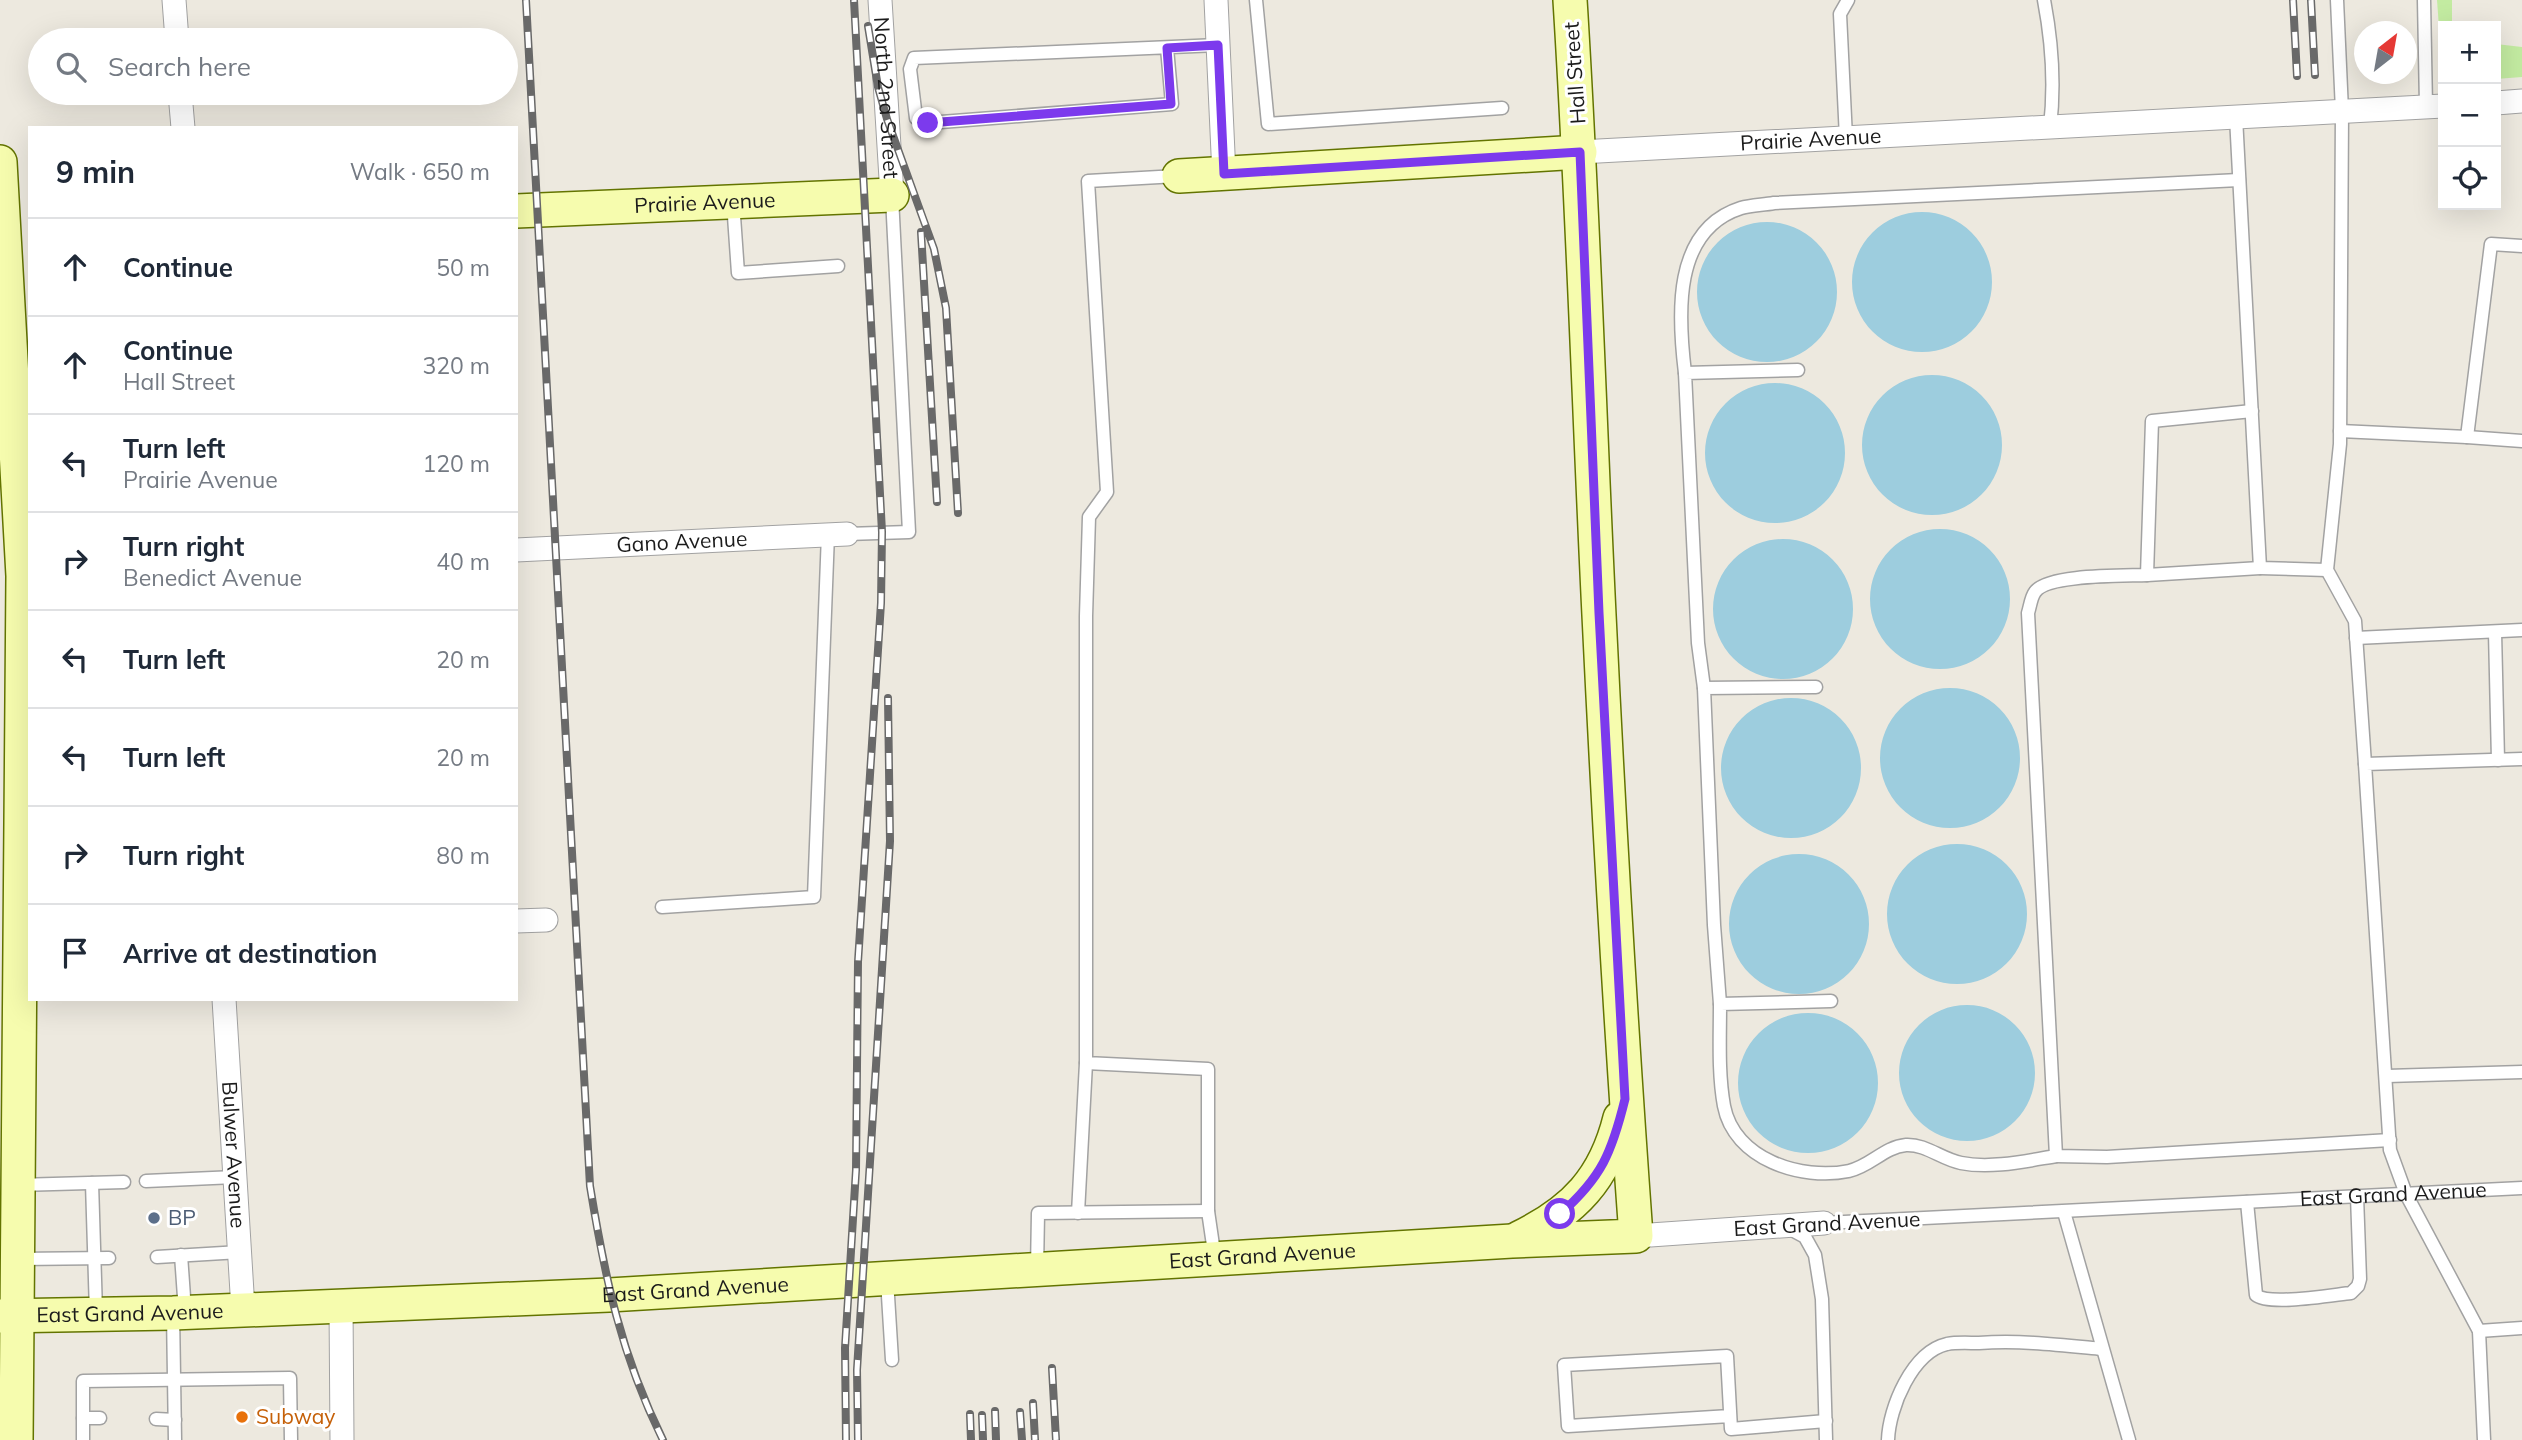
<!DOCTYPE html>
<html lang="en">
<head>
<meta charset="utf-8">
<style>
  :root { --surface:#fff; --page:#f2f2f3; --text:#1f2937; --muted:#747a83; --line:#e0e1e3 }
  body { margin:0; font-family:Mulish,sans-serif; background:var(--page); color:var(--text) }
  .controls { position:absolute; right:21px; top:21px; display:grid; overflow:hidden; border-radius:0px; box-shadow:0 7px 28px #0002 }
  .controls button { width:63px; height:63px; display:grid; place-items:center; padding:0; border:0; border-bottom:2px solid var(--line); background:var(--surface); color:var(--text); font:35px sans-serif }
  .compass { position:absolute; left:2354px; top:21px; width:63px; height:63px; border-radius:50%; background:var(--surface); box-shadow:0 7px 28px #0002; rotate:31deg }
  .stop { position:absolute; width:21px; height:21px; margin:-16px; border:5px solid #7c3aed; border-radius:50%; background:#fff }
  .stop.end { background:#7c3aed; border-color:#fff; box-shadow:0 2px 7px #0008 }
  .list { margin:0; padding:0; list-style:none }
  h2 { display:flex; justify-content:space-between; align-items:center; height:91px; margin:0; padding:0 28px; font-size:30px }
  h2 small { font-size:23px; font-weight:400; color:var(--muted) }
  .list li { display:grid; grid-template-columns:46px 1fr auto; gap:21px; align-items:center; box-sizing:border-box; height:98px; padding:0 28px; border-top:2px solid var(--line) }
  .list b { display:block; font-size:26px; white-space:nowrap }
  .list p { margin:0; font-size:23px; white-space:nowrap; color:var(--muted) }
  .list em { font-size:23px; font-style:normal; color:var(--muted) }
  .icon { flex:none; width:38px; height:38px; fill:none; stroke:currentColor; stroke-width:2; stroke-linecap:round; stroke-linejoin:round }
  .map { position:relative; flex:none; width:2522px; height:1440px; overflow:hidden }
  .search { position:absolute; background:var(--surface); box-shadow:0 7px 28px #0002; left:28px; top:28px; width:490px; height:77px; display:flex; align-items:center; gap:18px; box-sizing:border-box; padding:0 24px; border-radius:38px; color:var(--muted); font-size:26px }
  .panel { position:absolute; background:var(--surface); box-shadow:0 7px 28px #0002; left:28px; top:126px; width:490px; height:875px; border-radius:0px }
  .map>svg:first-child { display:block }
  .grass { fill:#c3eba1 }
  .water { fill:#9dcdde }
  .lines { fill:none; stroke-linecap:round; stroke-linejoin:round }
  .lane-casing { stroke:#a2a2a2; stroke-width:15 }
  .street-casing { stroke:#a2a2a2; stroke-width:25 }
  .secondary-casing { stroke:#637400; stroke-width:36 }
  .lane { stroke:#fff; stroke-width:12 }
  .street { stroke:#fff; stroke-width:23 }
  .secondary { stroke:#f6fcae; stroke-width:33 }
  .rail-casing { stroke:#696969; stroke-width:8 }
  .rail { stroke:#fff; stroke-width:5; stroke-dasharray:16; stroke-linecap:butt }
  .route { stroke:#7c3aed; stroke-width:9 }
  .service-dot { fill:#5c6f8a; stroke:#fff; stroke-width:2.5 }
  .food-dot { fill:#e8710a; stroke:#fff; stroke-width:2.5 }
  .labels { text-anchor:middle; stroke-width:6; stroke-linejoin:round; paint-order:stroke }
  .street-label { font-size:21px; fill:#1b1b1b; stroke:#fff }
  .service-label { font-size:21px; fill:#4e5e75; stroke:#fff; text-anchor:start }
  .food-label { font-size:21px; fill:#c56008; stroke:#fff; text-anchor:start }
</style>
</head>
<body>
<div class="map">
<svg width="2522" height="1440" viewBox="0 0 2522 1440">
  <rect width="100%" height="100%" fill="#ede9df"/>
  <path class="grass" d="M2437 0H2452V26H2443V82Z
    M2496 44 2522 47V77L2496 79Z"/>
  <path class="water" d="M1852 282a70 70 0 1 1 140 0a70 70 0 1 1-140 0Z
    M1697 292a70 70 0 1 1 140 0a70 70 0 1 1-140 0Z
    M1862 445a70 70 0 1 1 140 0a70 70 0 1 1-140 0Z
    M1705 453a70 70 0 1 1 140 0a70 70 0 1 1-140 0Z
    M1870 599a70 70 0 1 1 140 0a70 70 0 1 1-140 0Z
    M1713 609a70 70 0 1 1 140 0a70 70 0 1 1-140 0Z
    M1880 758a70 70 0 1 1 140 0a70 70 0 1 1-140 0Z
    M1721 768a70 70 0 1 1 140 0a70 70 0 1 1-140 0Z
    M1887 914a70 70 0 1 1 140 0a70 70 0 1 1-140 0Z
    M1729 924a70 70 0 1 1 140 0a70 70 0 1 1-140 0Z
    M1899 1073a68 68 0 1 1 136 0a68 68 0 1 1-136 0Z
    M1738 1083a70 70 0 1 1 140 0a70 70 0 1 1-140 0Z"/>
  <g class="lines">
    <defs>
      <g id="lane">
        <path d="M1256 0 1268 124 1502 108"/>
        <path d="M2044 0C2052 42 2055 85 2050 127"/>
        <path d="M2337 0 2342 111 2340 444 2327 570 2355 621 2365 764"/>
        <path d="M2424 0 2426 106"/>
        <path d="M1167 48 1172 104 928 123 916 118 910 69 914 58 1218 45"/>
        <path d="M2236 117 2260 568 2327 570"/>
        <path d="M1846 138 1840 14 1848 0"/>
        <path d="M1177 176 1088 181 1107 492 1089 517 1086 616V1063L1208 1069V1211L1215 1259"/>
        <path d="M733 202 738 273 838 266"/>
        <path d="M1685 373C1678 316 1672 230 1741 208 1751 205 1763 205 1774 203L2239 180"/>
        <path d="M2252 411 2152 421 2147 575 2260 568"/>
        <path d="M2340 431 2467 437 2491 244 2522 246"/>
        <path d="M2467 437 2522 441"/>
        <path d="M847 534 909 532 892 197"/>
        <path d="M2147 575C2124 576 2047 574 2035 592 2031 597 2030 607 2028 613L2056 1156 2107 1157 2390 1140"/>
        <path d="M2495 632 2498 760"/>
        <path d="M2356 638 2522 630"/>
        <path d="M1704 688 1698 643 1685 373 1798 370"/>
        <path d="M662 907 814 897 828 534"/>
        <path d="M1831 1001 1720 1004C1720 1038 1718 1073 1724 1106 1734 1159 1801 1181 1849 1171 1871 1166 1884 1147 1906 1145 1926 1144 1941 1159 1961 1163 1991 1169 2026 1161 2056 1156"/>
        <path d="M1720 1004 1714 925 1704 688 1816 687"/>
        <path d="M2387 1076 2522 1072"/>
        <path d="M146 1181 235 1177"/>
        <path d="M92 1183 96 1312"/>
        <path d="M18 1185 124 1182"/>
        <path d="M2247 1202 2256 1295C2269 1306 2332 1295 2351 1293L2358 1286 2360 1279 2357 1196"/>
        <path d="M2064 1212 2129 1440"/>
        <path d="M1078 1213 1086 1063"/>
        <path id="s1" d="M1824 1223 2522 1188"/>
        <path d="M1790 1229 1805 1237 1815 1255 1822 1299 1826 1440"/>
        <path d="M181 1255 185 1311"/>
        <path d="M157 1257 240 1252"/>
        <path d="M19 1259 109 1258"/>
        <path d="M1037 1269 1038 1213 1208 1211"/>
        <path d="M887 1280 892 1360"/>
        <path d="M173 1313 175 1440"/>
        <path d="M2479 1331 2522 1328"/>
        <path d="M1730 1416 1568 1426 1564 1365 1727 1356 1731 1429 1826 1421"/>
        <path d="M83 1418H100"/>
        <path d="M156 1419 175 1420"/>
        <path d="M83 1440V1381L290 1378 291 1440"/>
        <path d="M1888 1440C1889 1408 1912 1352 1947 1344 1957 1342 1969 1343 1979 1343 2021 1340 2061 1345 2102 1349"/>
        <path d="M2484 1440 2479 1331 2406 1194 2390 1150 2365 764 2522 759"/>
      </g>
      <g id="street">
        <path d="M174 0 177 40"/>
        <path id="s2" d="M880 0 892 195"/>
        <path d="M1216 0 1224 175"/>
        <path d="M180 93 183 128"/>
        <path d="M2496 103 2522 101"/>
        <path id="s3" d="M1580 152 2443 106"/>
        <path id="s4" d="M516 550 847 534"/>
        <path d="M516 921 546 920"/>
        <path id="s5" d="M224 999 243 1309"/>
        <path d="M1636 1236 1824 1223"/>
        <path d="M341 1305 342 1440"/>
      </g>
      <g id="secondary">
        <path d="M0 162 23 576 16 1440"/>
        <path d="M1179 176 1580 152"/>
        <path id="s6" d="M516 211 892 195"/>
        <path d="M1519 1238C1574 1211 1605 1179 1620 1118"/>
        <path id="s7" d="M0 1316 173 1313 609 1295 1512 1241 1636 1236C1621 1030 1609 822 1599 615 1589 410 1583 205 1570 0"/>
      </g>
    </defs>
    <use href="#lane" class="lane-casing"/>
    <use href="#street" class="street-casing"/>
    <use href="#secondary" class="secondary-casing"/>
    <use href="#lane" class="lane"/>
    <use href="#street" class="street"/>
    <use href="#secondary" class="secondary"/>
    <defs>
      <path id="rail" d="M526 0 590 1186C605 1278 621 1355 663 1440
        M2293 0 2297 76
        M2311 0 2315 75
        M868 26 878 87 887 119 934 249 946 308 958 513
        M921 232 937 502
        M1052 1368 1056 1440
        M1033 1403 1035 1440
        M995 1411 996 1440
        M1020 1412 1022 1440
        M970 1414 971 1440
        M982 1415 983 1440
        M846 1440 845 1348 856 1170 858 962 881 603 882 532 854 0
        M858 1440 857 1370 890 841 888 698"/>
    </defs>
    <use href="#rail" class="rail-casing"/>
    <use href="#rail" class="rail"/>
  </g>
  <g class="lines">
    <path class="route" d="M928 123 1171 104 1167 48 1218 45 1224 174 1580 152 1599 613 1625 1099C1612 1152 1602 1177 1560 1214"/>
  </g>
  <circle class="service-dot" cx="154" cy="1218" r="7"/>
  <circle class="food-dot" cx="242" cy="1417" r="7"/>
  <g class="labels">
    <g class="street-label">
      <text transform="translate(1575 73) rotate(-94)" y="7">Hall Street</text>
      <text dy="7" stroke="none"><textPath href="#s2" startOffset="98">North 2nd Street</textPath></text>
      <text dy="7" stroke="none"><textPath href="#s3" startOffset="231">Prairie Avenue</textPath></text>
      <text dy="7" stroke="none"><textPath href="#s6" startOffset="189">Prairie Avenue</textPath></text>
      <text dy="7" stroke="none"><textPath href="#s4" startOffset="166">Gano Avenue</textPath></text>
      <text dy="7" stroke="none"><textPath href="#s5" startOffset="156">Bulwer Avenue</textPath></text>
      <text dy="7" stroke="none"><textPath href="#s1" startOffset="570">East Grand Avenue</textPath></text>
      <text transform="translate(1827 1224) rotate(-3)" y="7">East Grand Avenue</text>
      <text dy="7" stroke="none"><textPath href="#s7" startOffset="1264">East Grand Avenue</textPath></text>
      <text dy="7" stroke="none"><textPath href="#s7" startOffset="696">East Grand Avenue</textPath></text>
      <text dy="7" stroke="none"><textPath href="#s7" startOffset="130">East Grand Avenue</textPath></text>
    </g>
    <g class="service-label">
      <text x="168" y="1225">BP</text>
    </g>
    <g class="food-label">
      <text x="256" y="1424">Subway</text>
    </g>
  </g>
</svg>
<div class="controls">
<button>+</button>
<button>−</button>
<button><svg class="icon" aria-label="locate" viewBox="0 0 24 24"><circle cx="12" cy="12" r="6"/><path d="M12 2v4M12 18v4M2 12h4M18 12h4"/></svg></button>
</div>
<svg class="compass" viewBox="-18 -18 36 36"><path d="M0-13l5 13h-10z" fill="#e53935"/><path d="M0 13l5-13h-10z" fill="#747a83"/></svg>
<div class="stop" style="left:1560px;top:1214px"></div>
<div class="stop end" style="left:928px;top:123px"></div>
<div class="search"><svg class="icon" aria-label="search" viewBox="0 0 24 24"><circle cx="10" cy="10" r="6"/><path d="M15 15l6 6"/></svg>Search here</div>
<section class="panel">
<h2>9 min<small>Walk · 650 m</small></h2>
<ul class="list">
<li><svg class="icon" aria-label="ahead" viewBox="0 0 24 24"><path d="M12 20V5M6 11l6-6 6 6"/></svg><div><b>Continue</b></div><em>50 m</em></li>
<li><svg class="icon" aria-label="ahead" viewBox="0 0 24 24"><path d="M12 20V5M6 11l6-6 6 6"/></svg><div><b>Continue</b><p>Hall Street</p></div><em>320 m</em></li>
<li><svg class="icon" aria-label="left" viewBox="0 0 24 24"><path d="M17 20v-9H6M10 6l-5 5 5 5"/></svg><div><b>Turn left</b><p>Prairie Avenue</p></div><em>120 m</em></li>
<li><svg class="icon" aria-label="right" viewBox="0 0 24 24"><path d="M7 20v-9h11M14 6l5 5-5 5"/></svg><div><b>Turn right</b><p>Benedict Avenue</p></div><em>40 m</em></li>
<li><svg class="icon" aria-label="left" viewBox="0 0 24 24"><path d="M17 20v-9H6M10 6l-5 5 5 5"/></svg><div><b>Turn left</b></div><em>20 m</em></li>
<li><svg class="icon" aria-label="left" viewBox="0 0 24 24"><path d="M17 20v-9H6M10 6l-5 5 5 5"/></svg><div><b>Turn left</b></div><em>20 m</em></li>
<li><svg class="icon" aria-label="right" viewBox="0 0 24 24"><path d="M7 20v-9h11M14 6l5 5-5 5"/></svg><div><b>Turn right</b></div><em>80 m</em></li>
<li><svg class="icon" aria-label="arrive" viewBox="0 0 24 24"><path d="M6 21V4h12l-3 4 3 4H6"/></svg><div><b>Arrive at destination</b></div></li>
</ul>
</section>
</div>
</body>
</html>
